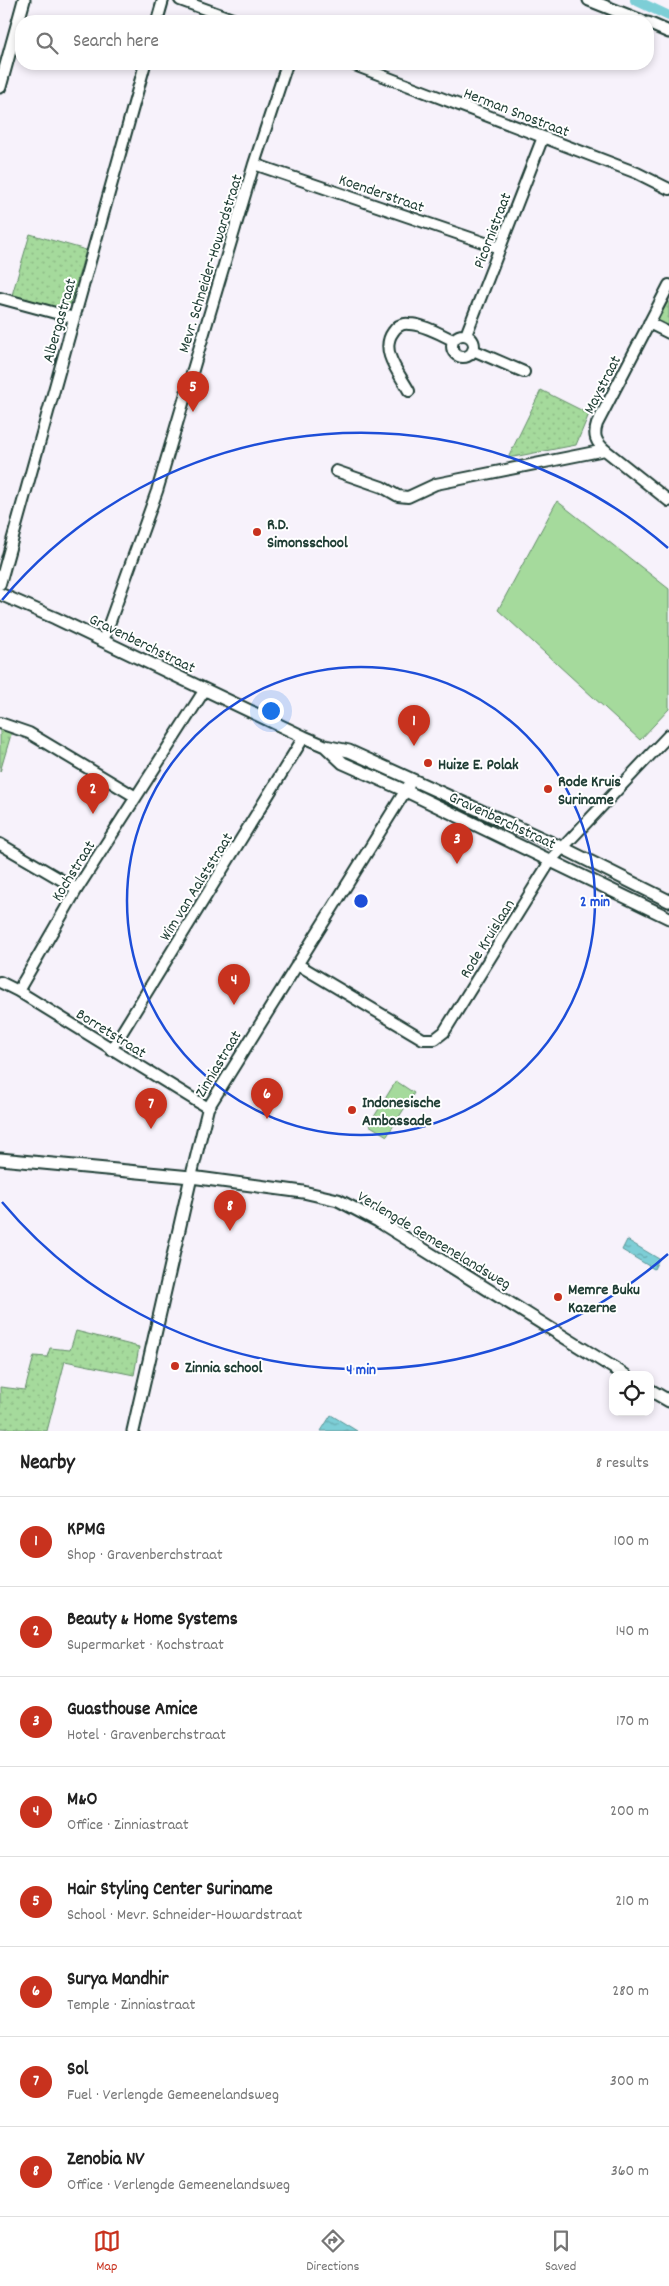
<!DOCTYPE html>
<html lang="en">
<head>
<meta charset="utf-8">
<style>
  :root { --surface:#fff; --page:#f6f6f6; --text:#222; --muted:#767676; --line:#e0e0e0; --accent:#c8321e }
  body { margin:0; font-family:Dekko,sans-serif; background:var(--page); color:var(--text) }
  .controls { position:absolute; right:15px; bottom:15px; display:grid; overflow:hidden; border-radius:10px; box-shadow:0 2px 8px #0003 }
  .controls button { width:45px; height:45px; display:grid; place-items:center; padding:0; border:0; border-bottom:1px solid var(--line); background:var(--surface); color:var(--text); font:25px sans-serif }
  .you { position:absolute; left:270px; top:710px; width:18px; height:18px; margin:-12px; border:4px solid #fff; border-radius:50%; background:#1a73e8; box-shadow:0 0 0 8px #1a73e833 }
  .badge { display:grid; place-items:center; width:32px; height:32px; border-radius:50%; background:var(--accent); color:#fff; font-size:16px; font-weight:700 }
  .pin { position:absolute; translate:-50% -41px; filter:drop-shadow(0 1px 2px #0008) }
  .pin::after { content:''; position:absolute; top:26px; width:18px; height:15px; background:inherit; clip-path:polygon(0 0,100% 0,50% 100%) }
  .list { margin:0; padding:0; list-style:none }
  h2 { display:flex; justify-content:space-between; align-items:center; height:65px; margin:0; padding:0 20px; font-size:21px }
  h2 small { font-size:16px; font-weight:400; color:var(--muted) }
  .list li { display:grid; grid-template-columns:32px 1fr auto; gap:15px; align-items:center; box-sizing:border-box; height:90px; padding:0 20px; border-top:1px solid var(--line) }
  .list b { display:block; font-size:19px; white-space:nowrap }
  .list p { margin:0; font-size:16px; white-space:nowrap; color:var(--muted) }
  .list em { font-size:16px; font-style:normal; color:var(--muted) }
  .icon { flex:none; width:28px; height:28px; fill:none; stroke:currentColor; stroke-width:2; stroke-linecap:round; stroke-linejoin:round }
  .map { position:relative; flex:none; width:669px; height:1431px; overflow:hidden }
  .search { position:absolute; background:var(--surface); box-shadow:0 2px 8px #0003; left:15px; right:15px; top:15px; height:55px; display:flex; align-items:center; gap:12px; box-sizing:border-box; padding:0 18px; border-radius:20px; color:var(--muted); font-size:19px }
  .sheet { height:785px; background:var(--surface) }
  nav { display:flex; justify-content:space-around; align-items:center; box-sizing:border-box; height:70px; border-top:1px solid var(--line); background:var(--surface); font-size:14px; color:var(--muted) }
  nav a { display:grid; justify-items:center; gap:2px }
  nav .on { color:var(--accent) }
  .map>svg:first-child { display:block }
  .grass { fill:url(#grass-dots); stroke:#628c68 }
  .pitch { fill:#a5da9c; stroke:#628c68 }
  .water { fill:url(#water-ripples); stroke:#579495 }
  .lines { fill:none; stroke-linecap:round; stroke-linejoin:round }
  .canal { stroke:#7dced6; stroke-width:10 }
  .minor-casing { stroke:#1f3d34; stroke-width:14 }
  .tertiary-casing { stroke:#1f3d34; stroke-width:15 }
  .minor { stroke:#fff; stroke-width:10 }
  .tertiary { stroke:#fff; stroke-width:11 }
  .ring { fill:none; stroke:#1d4ed8; stroke-width:2.5 }
  .poi-dot { fill:#c8321e; stroke:#fff; stroke-width:2 }
  .labels { text-anchor:middle; stroke-width:4; stroke-linejoin:round; paint-order:stroke }
  .street-label { font-size:16px; fill:#1f3d34; stroke:#fff }
  .poi-label { font-size:16px; font-weight:bold; fill:#1f3d34; stroke:#fff; text-anchor:start }
  .centre { fill:#1d4ed8; stroke:#fff; stroke-width:2.5 }
  .ring-label { font-size:15px; text-anchor:middle; font-weight:bold; fill:#1d4ed8; stroke:#fff; stroke-width:4; stroke-linejoin:round; paint-order:stroke }
</style>
</head>
<body>
<div class="map">
<svg width="669" height="1431" viewBox="0 0 669 1431">
  <defs>
    <pattern id="grass-dots" width="8" height="8" patternUnits="userSpaceOnUse" patternTransform="scale(1.25)"><rect width="8" height="8" fill="#a5da9c"/><path d="M2 2h.1M6 6h.1" fill="none" stroke="#8ebc87" stroke-width="1.8" stroke-linecap="round"/></pattern>
    <pattern id="water-ripples" width="26" height="14" patternUnits="userSpaceOnUse" patternTransform="scale(1.25)"><rect width="26" height="14" fill="#7dced6"/><path d="M2 4q2-2 4 0t4 0M15 11q2-2 4 0t4 0" fill="none" stroke="#66a8ae"/></pattern>
  </defs>
  <rect width="100%" height="100%" fill="#f7f2fb"/>
  <filter id="ink" filterUnits="userSpaceOnUse"><feTurbulence type="fractalNoise" baseFrequency=".02" numOctaves="2"/><feDisplacementMap in="SourceGraphic" scale="10" xChannelSelector="R" yChannelSelector="G"/><feConvolveMatrix kernelMatrix="1 2 1 2 8 2 1 2 1" color-interpolation-filters="sRGB"/></filter>
  <g filter="url(#ink)">
    <path class="grass" d="M30 234 86 250 70 305 56 307 12 295Z
      M669 296V330L657 323Z
      M541 390 589 414 576 445 508 458Z
      M0 727 12 731 0 772Z
      M76 1331 139 1347 134 1375 65 1361 47 1431 0 1428V1387L25 1390 34 1356 47 1357 50 1348 70 1350Z"/>
    <path class="pitch" d="M557 501 669 589V709L640 740 498 610Z
      M396 1081 414 1093 387 1136 369 1125Z"/>
    <path class="water" d="M627 1240 659 1259 654 1269 622 1250Z
      M331 1415 357 1431H321Z"/>
    <g class="lines">
      <path class="canal" d="M635 0 669 16"/>
      <defs>
        <path id="minor" d="M180 0 238 21
          M157 21 163 0
          M352 64 637 173 669 189
          M254 164 500 248
          M669 285 597 424C593 436 596 442 605 450L669 501
          M0 298 74 318
          M649 323 669 333
          M452 346a11 11 0 1 1 22 0a11 11 0 1 1-22 0Z
          M466 335 543 137
          M473 350 524 372
          M409 391C400 374 379 351 393 332 397 326 402 323 409 324 423 324 440 334 453 340
          M336 471 382 487 398 496 408 497 436 484 605 450
          M0 584 145 64
          M103 641 157 491 254 164 287 64
          M0 723 29 733 136 797
          M0 844 77 889
          M297 964 423 1039H435L444 1032 551 860 669 735
          M0 982 18 991 208 1108
          M18 991 77 889 204 691
          M111 1050 304 737
          M191 1177 208 1108 409 785"/>
        <path id="tertiary" d="M589 0 642 21
          M648 23 669 32
          M0 87 24 0
          M0 594 55 618 304 737 325 746 349 751 563 848 669 901
          M325 746 343 763 406 791 669 918
          M0 1159 191 1177 303 1192 338 1200 378 1221 625 1375
          M650 1390 669 1401
          M133 1431 191 1177"/>
      </defs>
      <use href="#minor" class="minor-casing"/>
      <use href="#tertiary" class="tertiary-casing"/>
      <use href="#minor" class="minor"/>
      <use href="#tertiary" class="tertiary"/>
    </g>
  </g>
  <g class="ring">
    <circle cx="361" cy="901" r="234"/>
    <path d="M668 1254A468 468 0 0 1 2 1202M2 600A468 468 0 0 1 668 548"/>
  </g>
  <g class="poi-dot">
    <circle cx="257" cy="532" r="5"/>
    <circle cx="428" cy="763" r="5"/>
    <circle cx="548" cy="789" r="5"/>
    <circle cx="352" cy="1110" r="5"/>
    <circle cx="558" cy="1297" r="5"/>
    <circle cx="175" cy="1366" r="5"/>
  </g>
  <g class="labels">
    <g class="street-label">
      <text transform="translate(517 111) rotate(21)" y="6">Herman Snostraat</text>
      <text transform="translate(382 192) rotate(19)" y="6">Koenderstraat</text>
      <text transform="translate(491 230) rotate(-69)" y="6">Picornistraat</text>
      <text transform="translate(209 263) rotate(-73)" y="6">Mevr. Schneider-Howardstraat</text>
      <text transform="translate(58 320) rotate(-74)" y="6">Albergastraat</text>
      <text transform="translate(601 384) rotate(-63)" y="6">Maystraat</text>
      <text transform="translate(143 642) rotate(26)" y="6">Gravenberchstraat</text>
      <text transform="translate(503 819) rotate(25)" y="6">Gravenberchstraat</text>
      <text transform="translate(72 870) rotate(-58)" y="6">Kochstraat</text>
      <text transform="translate(195 886) rotate(-58)" y="6">Wim van Aalststraat</text>
      <text transform="translate(486 938) rotate(-58)" y="6">Rode Kruislaan</text>
      <text transform="translate(112 1032) rotate(32)" y="6">Borretstraat</text>
      <text transform="translate(217 1063) rotate(-59)" y="6">Zinniastraat</text>
      <text transform="translate(435 1239) rotate(31)" y="6">Verlengde Gemeenelandsweg</text>
    </g>
    <g class="poi-label">
      <text x="267" y="529">R.D.<tspan x="267" dy="18">Simonsschool</tspan></text>
      <text x="438" y="769">Huize E. Polak</text>
      <text x="558" y="786">Rode Kruis<tspan x="558" dy="18">Suriname</tspan></text>
      <text x="362" y="1107">Indonesische<tspan x="362" dy="18">Ambassade</tspan></text>
      <text x="568" y="1294">Memre Buku<tspan x="568" dy="18">Kazerne</tspan></text>
      <text x="185" y="1372">Zinnia school</text>
    </g>
  </g>
  <circle cx="361" cy="901" r="8" class="centre"/>
  <g class="ring-label">
    <text x="595" y="906">2 min</text>
    <text x="361" y="1374">4 min</text>
  </g>
</svg>
<div class="controls">
<button><svg class="icon" aria-label="locate" viewBox="0 0 24 24"><circle cx="12" cy="12" r="6"/><path d="M12 2v4M12 18v4M2 12h4M18 12h4"/></svg></button>
</div>
<div class="you"></div>
<div class="pin badge" style="left:414px;top:746px">1</div>
<div class="pin badge" style="left:93px;top:814px">2</div>
<div class="pin badge" style="left:457px;top:864px">3</div>
<div class="pin badge" style="left:234px;top:1005px">4</div>
<div class="pin badge" style="left:193px;top:412px">5</div>
<div class="pin badge" style="left:267px;top:1119px">6</div>
<div class="pin badge" style="left:151px;top:1129px">7</div>
<div class="pin badge" style="left:230px;top:1231px">8</div>
<div class="search"><svg class="icon" aria-label="search" viewBox="0 0 24 24"><circle cx="10" cy="10" r="6"/><path d="M15 15l6 6"/></svg>Search here</div>
</div>
<section class="sheet">
<h2>Nearby<small>8 results</small></h2>
<ul class="list">
<li><span class="badge">1</span><div><b>KPMG</b><p>Shop · Gravenberchstraat</p></div><em>100 m</em></li>
<li><span class="badge">2</span><div><b>Beauty &amp; Home Systems</b><p>Supermarket · Kochstraat</p></div><em>140 m</em></li>
<li><span class="badge">3</span><div><b>Guasthouse Amice</b><p>Hotel · Gravenberchstraat</p></div><em>170 m</em></li>
<li><span class="badge">4</span><div><b>M&amp;O</b><p>Office · Zinniastraat</p></div><em>200 m</em></li>
<li><span class="badge">5</span><div><b>Hair Styling Center Suriname</b><p>School · Mevr. Schneider-Howardstraat</p></div><em>210 m</em></li>
<li><span class="badge">6</span><div><b>Surya Mandhir</b><p>Temple · Zinniastraat</p></div><em>280 m</em></li>
<li><span class="badge">7</span><div><b>Sol</b><p>Fuel · Verlengde Gemeenelandsweg</p></div><em>300 m</em></li>
<li><span class="badge">8</span><div><b>Zenobia NV</b><p>Office · Verlengde Gemeenelandsweg</p></div><em>360 m</em></li>
</ul>
</section>
<nav>
<a class="on"><svg class="icon" aria-label="map" viewBox="0 0 24 24"><path d="M3 6l6-2 6 2 6-2v14l-6 2-6-2-6 2zM9 4v14M15 6v14"/></svg>Map</a>
<a><svg class="icon" aria-label="directions" viewBox="0 0 24 24"><path d="M12 3l9 9-9 9-9-9zM9 14v-3h6M13 9l2 2-2 2"/></svg>Directions</a>
<a><svg class="icon" aria-label="saved" viewBox="0 0 24 24"><path d="M7 4h10v16l-5-4-5 4z"/></svg>Saved</a>
</nav>
</body>
</html>
